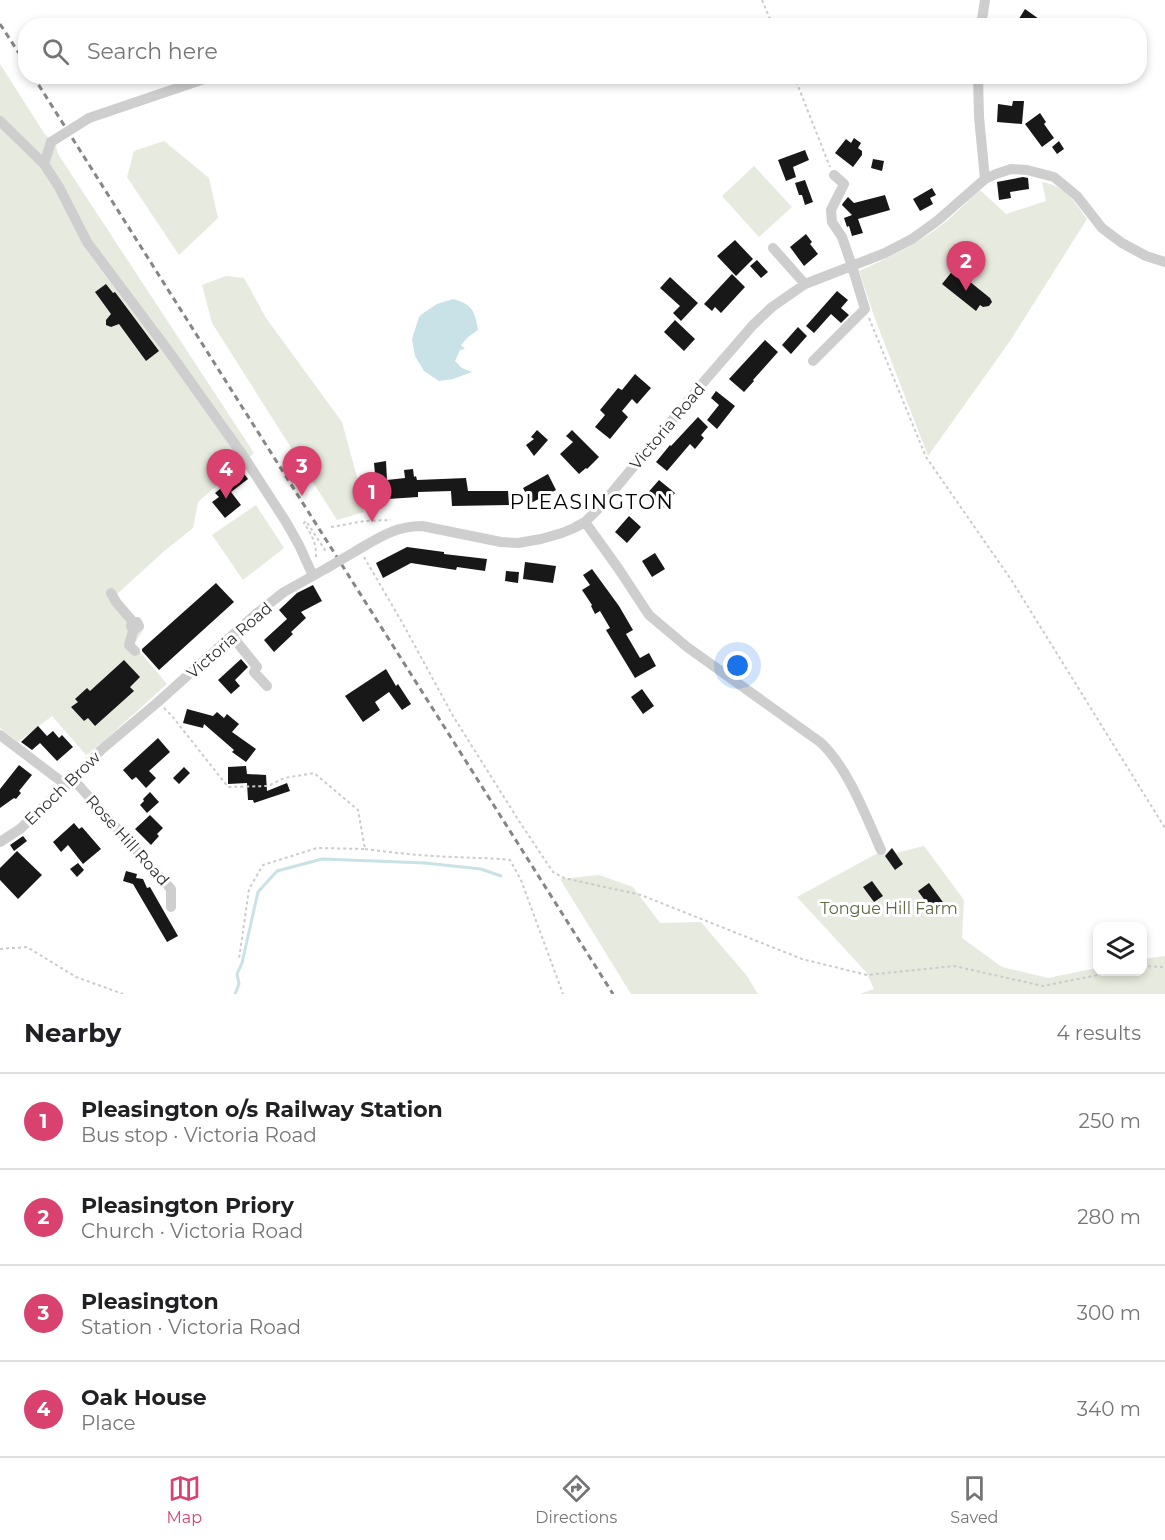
<!DOCTYPE html>
<html lang="en">
<head>
<meta charset="utf-8">
<style>
  :root { --surface:#fff; --page:#f2f2f2; --text:#202124; --muted:#757577; --line:#e0e0e0; --accent:#d9426e }
  body { margin:0; font-family:Montserrat,sans-serif; background:var(--page); color:var(--text) }
  .controls { position:absolute; right:18px; bottom:18px; display:grid; overflow:hidden; border-radius:12px; box-shadow:0 3px 9px #0003 }
  .controls button { width:54px; height:54px; display:grid; place-items:center; padding:0; border:0; border-bottom:2px solid var(--line); background:var(--surface); color:var(--text); font:30px sans-serif }
  .you { position:absolute; left:738px; top:666px; width:21px; height:21px; margin:-15px; border:4px solid #fff; border-radius:50%; background:#1a73e8; box-shadow:0 0 0 9px #1a73e833 }
  .badge { display:grid; place-items:center; width:39px; height:39px; border-radius:50%; background:var(--accent); color:#fff; font-size:20px; font-weight:700 }
  .pin { position:absolute; translate:-50% -50px; filter:drop-shadow(0 2px 3px #0008) }
  .pin::after { content:''; position:absolute; top:32px; width:21px; height:18px; background:inherit; clip-path:polygon(0 0,100% 0,50% 100%) }
  .list { margin:0; padding:0; list-style:none }
  h2 { display:flex; justify-content:space-between; align-items:center; height:78px; margin:0; padding:0 24px; font-size:26px }
  h2 small { font-size:20px; font-weight:400; color:var(--muted) }
  .list li { display:grid; grid-template-columns:39px 1fr auto; gap:18px; align-items:center; box-sizing:border-box; height:96px; padding:0 24px; border-top:2px solid var(--line) }
  .list b { display:block; font-size:22px; white-space:nowrap }
  .list p { margin:0; font-size:20px; white-space:nowrap; color:var(--muted) }
  .list em { font-size:20px; font-style:normal; color:var(--muted) }
  .icon { flex:none; width:33px; height:33px; fill:none; stroke:currentColor; stroke-width:2; stroke-linecap:round; stroke-linejoin:round }
  .map { position:relative; flex:none; width:1165px; height:994px; overflow:hidden }
  .search { position:absolute; background:var(--surface); box-shadow:0 3px 9px #0003; left:18px; right:18px; top:18px; height:66px; display:flex; align-items:center; gap:15px; box-sizing:border-box; padding:0 21px; border-radius:24px; color:var(--muted); font-size:22px }
  .sheet { height:462px; background:var(--surface) }
  nav { display:flex; justify-content:space-around; align-items:center; box-sizing:border-box; height:84px; border-top:2px solid var(--line); background:var(--surface); font-size:16px; color:var(--muted) }
  nav a { display:grid; justify-items:center; gap:3px }
  nav .on { color:var(--accent) }
  .map>svg:first-child { display:block }
  .green { fill:#e7eade }
  .water { fill:#c9e2e7 }
  .lines { fill:none; stroke-linecap:round; stroke-linejoin:round }
  .stream { stroke:#c9e2e7; stroke-width:3 }
  .building { fill:#181818 }
  .path { stroke:#cbcbcb; stroke-width:2; stroke-dasharray:3 3; stroke-linecap:butt }
  .minor { stroke:#cecece; stroke-width:10 }
  .rail { stroke:#868686; stroke-width:3; stroke-dasharray:6 4.5; stroke-linecap:butt }
  .minor-bridge { stroke:#cecece; stroke-width:10 }
  .labels { text-anchor:middle; stroke-width:6; stroke-linejoin:round; paint-order:stroke }
  .street-label { font-size:16px; fill:#313131; stroke:#fff }
  .park-label { font-size:16px; fill:#5d6a41; stroke:#fff }
  .quarter-label { font-size:20px; letter-spacing:1.5px; fill:#000; stroke:#fff }
</style>
</head>
<body>
<div class="map">
<svg width="1165" height="994" viewBox="0 0 1165 994">
  <rect width="100%" height="100%" fill="#fff"/>
  <path class="green" d="M0 64 44 133 56 146 58 154 254 453 198 502 193 528 163 552 115 596 144 628 134 645 167 684 104 741 86 755 52 716 18 742 0 728Z
    M164 141 209 178 218 218 179 255 127 177 134 151Z
    M754 166 792 207 759 237 722 196Z
    M1042 182C1066 186 1074 201 1087 219L1010 341 928 456 874 316 859 271C890 257 922 242 949 219 959 210 969 200 980 190L1006 214 1046 201Z
    M226 276 244 278 266 318 342 422 357 477 364 512 337 520 212 323 202 285Z
    M256 505 284 548 243 580 212 535Z
    M924 846 964 900 962 938 1002 967 1048 978 1097 968 1098 972H1142L1143 959 1165 956V994H860L874 989 866 972 797 897 876 854H884L892 848 896 853Z
    M599 875 633 887 660 923 701 922 747 976 758 994H631L560 879Z"/>
  <path class="water" d="M453 299C472 304 475 311 478 330L468 337 461 345 465 349 460 350 455 361 462 368 472 372 453 379 439 381 424 371 415 356 412 339 419 317 422 314 437 304Z"/>
  <g class="lines">
    <path class="stream" d="M235 994 239 984 237 974 242 963 258 892 277 871 322 859 425 863 481 869 501 876"/>
  </g>
  <path class="building" d="M1025 9 1039 19 1034 26H1022L1017 22Z
    M1013 101H1024L1022 124 997 122 998 104 1012 106Z
    M1040 113 1046 122 1044 124 1054 138 1042 147 1025 124Z
    M854 138 861 143 858 148 862 151V155L853 167 835 153 846 139 851 143Z
    M1059 141 1064 149 1057 154 1052 147Z
    M805 150 809 160 793 167 796 177 786 181 778 160Z
    M873 159 884 161 882 171 871 168Z
    M1023 177 1028 178 1029 189 1010 192 1011 198 999 200 997 182Z
    M805 180 813 202 805 205 802 195H799L795 183Z
    M932 188 936 195 930 198 933 204 920 211 913 199Z
    M885 195 890 210 858 219 863 233 852 236 849 226 847 227 844 218 852 215 842 205 843 203 848 197 854 203Z
    M806 234 812 242 810 244 818 254 804 266 790 247Z
    M735 240 753 259 736 276 717 256Z
    M757 260 768 272 761 278 750 266Z
    M954 269 990 298 992 302 989 306 983 307 980 305 976 311 942 284Z
    M732 274 745 287 721 313 715 307 712 311 704 304Z
    M670 277 698 303 681 321 673 313 680 306 660 288Z
    M106 284 113 293 115 292 159 351 146 361 119 324 111 327 106 325V320L111 314 95 292Z
    M837 291 848 300 841 308 849 315 841 323 831 314 814 333 806 326Z
    M675 320 695 339 684 351 664 332Z
    M798 327 807 336 791 354 782 345Z
    M765 340 778 352 753 380 754 381 744 392 729 379Z
    M635 374 651 388 637 404 632 399 622 411 628 417 610 439 595 427 605 415 600 410 618 388 622 390Z
    M716 391 735 406 717 429 707 420 719 405 711 398Z
    M698 417 708 427 701 435 704 438 695 449 690 444 667 471 656 462 670 445 671 446Z
    M537 430 548 440 534 456 526 445 534 439 531 437Z
    M572 430 599 457 587 469 586 468 579 474 560 454 573 442 566 436Z
    M386 461 387 480 405 478 404 470 413 469 414 477 416 476 417 480 466 478 468 491H508L509 505 452 506 451 491 418 492V497L373 500 371 486 376 485 374 463Z
    M241 470 248 479 231 492 241 505 225 518 212 502 219 497 215 493 229 482 227 480Z
    M548 474 556 490 531 503 523 488Z
    M659 480 675 493 661 510 645 496Z
    M629 516 641 527 627 543 615 532Z
    M407 547 444 552V554L487 559 485 571 457 567 456 570 411 563 383 578 376 563Z
    M655 553 665 569 652 577 642 561Z
    M525 562 556 566 553 583 523 579Z
    M592 569 619 606 633 630 626 634 640 658 649 653 656 666 635 678 606 630 610 628 600 611 595 614 591 606 592 605 582 590 590 585 583 575Z
    M506 571 519 572 518 583 505 581Z
    M216 583 234 602 159 670 142 651V649Z
    M313 585 322 601 301 612 306 618 291 632 293 634 274 652 264 640 287 619 279 610 297 593Z
    M241 659 248 667 235 680 240 686 231 694 218 680Z
    M124 660 140 677 130 687 134 691 95 726 88 718 84 721 71 707 78 702 75 699 87 688 90 691Z
    M386 669 396 686 398 684 411 704 402 710 389 692 375 702 380 710 363 722 345 696Z
    M642 689 654 706 643 714 631 697Z
    M187 709 213 716 217 712 224 718 227 714 239 724 232 732 256 749 246 762 232 752 234 750 204 724 203 728 183 723Z
    M38 726 47 736 53 731 59 738 62 735 73 747 57 761 40 743 32 750 21 742Z
    M158 738 170 752 149 771 156 778 146 788 136 777 132 780 123 770Z
    M19 765 32 775 19 791 21 793 16 799 14 798 0 808V789Z
    M246 766 247 774 266 775 267 791 287 783 290 791 254 803 253 800H248L247 783 228 784V767Z
    M184 767 190 773 179 784 173 778Z
    M150 792 159 802 147 813 140 805 144 801 143 799Z
    M150 815 163 828 157 834 159 836 151 845 135 829Z
    M74 823 79 829 82 827 101 849 83 864 68 845 61 852 53 842Z
    M23 836 27 841 14 851 10 845Z
    M892 848 903 864 895 870 885 856Z
    M17 851 42 875 18 899 0 880V868Z
    M78 863 84 870 77 877 70 869Z
    M126 871 137 874 136 878 143 879 147 888 150 887 178 936 167 942 133 884 123 881Z
    M872 881 883 896 874 902 863 887Z
    M929 883 948 909 937 917 918 891Z"/>
  <g class="lines">
    <path class="path" d="M762 0 773 26
      M794 76 830 167
      M869 318 926 457 1012 581 1165 828
      M331 527 365 521 391 520
      M316 557C317 544 311 534 304 523L306 521 325 550 328 548
      M364 557 403 624 453 716 519 821 553 872 564 878 641 895 802 959 867 975 954 966 1043 986 1113 972
      M164 708 172 716 228 787 268 786 284 778 314 773 358 810 365 849 317 848 263 865 249 889 239 959
      M365 849C395 853 424 856 454 857 473 858 491 858 510 860L521 880 563 994
      M0 949 27 947 76 977 123 994
      M1142 966 1165 967"/>
    <path class="minor" d="M981 26 985 0
      M978 76 979 117 985 179
      M89 118 213 76
      M0 121 44 164 59 187 87 242 170 353 244 457 286 522 299 545 313 576
      M44 164 51 142
      M773 248 805 284
      M813 361 865 309 852 266 842 237 832 222 831 210 844 184 834 175
      M585 522 618 568 649 615 687 647 820 742C847 766 866 816 881 850
      M356 551C378 538 395 526 422 526L501 542 518 543 541 539 562 533 574 528 585 522 600 507 707 378 753 325 772 307 805 284 885 253 912 239 937 221 985 179 996 174 1011 169 1027 170 1054 177 1077 196 1102 228 1122 243 1146 256 1165 262
      M111 593 116 602 134 623
      M133 631 131 626 137 622 139 626 133 631 129 645 135 651
      M232 636 257 667 254 672 267 686
      M0 735 66 785
      M73 779 171 889V907
      M0 842 20 829 73 779 101 750 158 702 256 614 284 592 327 568"/>
    <path class="rail" d="M0 24 26 64
      M33 76 613 994"/>
    <path class="minor-bridge" d="M51 142 89 118
      M327 568 356 551"/>
  </g>
  <g class="labels">
    <g class="street-label">
      <text transform="translate(667 426) rotate(-50)" y="6">Victoria Road</text>
      <text transform="translate(229 640) rotate(-41)" y="6">Victoria Road</text>
      <text transform="translate(62 788) rotate(-44)" y="6">Enoch Brow</text>
      <text transform="translate(128 840) rotate(48)" y="6">Rose Hill Road</text>
    </g>
    <g class="park-label">
      <text x="889" y="914">Tongue Hill Farm</text>
    </g>
    <g class="quarter-label">
      <text x="592" y="509">PLEASINGTON</text>
    </g>
  </g>
</svg>
<div class="controls">
<button><svg class="icon" aria-label="layers" viewBox="0 0 24 24"><path d="M12 4l9 5-9 5-9-5zM3 14l9 5 9-5"/></svg></button>
</div>
<div class="you"></div>
<div class="pin badge" style="left:372px;top:522px">1</div>
<div class="pin badge" style="left:966px;top:291px">2</div>
<div class="pin badge" style="left:302px;top:496px">3</div>
<div class="pin badge" style="left:226px;top:499px">4</div>
<div class="search"><svg class="icon" aria-label="search" viewBox="0 0 24 24"><circle cx="10" cy="10" r="6"/><path d="M15 15l6 6"/></svg>Search here</div>
</div>
<section class="sheet">
<h2>Nearby<small>4 results</small></h2>
<ul class="list">
<li><span class="badge">1</span><div><b>Pleasington o/s Railway Station</b><p>Bus stop · Victoria Road</p></div><em>250 m</em></li>
<li><span class="badge">2</span><div><b>Pleasington Priory</b><p>Church · Victoria Road</p></div><em>280 m</em></li>
<li><span class="badge">3</span><div><b>Pleasington</b><p>Station · Victoria Road</p></div><em>300 m</em></li>
<li><span class="badge">4</span><div><b>Oak House</b><p>Place</p></div><em>340 m</em></li>
</ul>
</section>
<nav>
<a class="on"><svg class="icon" aria-label="map" viewBox="0 0 24 24"><path d="M3 6l6-2 6 2 6-2v14l-6 2-6-2-6 2zM9 4v14M15 6v14"/></svg>Map</a>
<a><svg class="icon" aria-label="directions" viewBox="0 0 24 24"><path d="M12 3l9 9-9 9-9-9zM9 14v-3h6M13 9l2 2-2 2"/></svg>Directions</a>
<a><svg class="icon" aria-label="saved" viewBox="0 0 24 24"><path d="M7 4h10v16l-5-4-5 4z"/></svg>Saved</a>
</nav>
</body>
</html>
